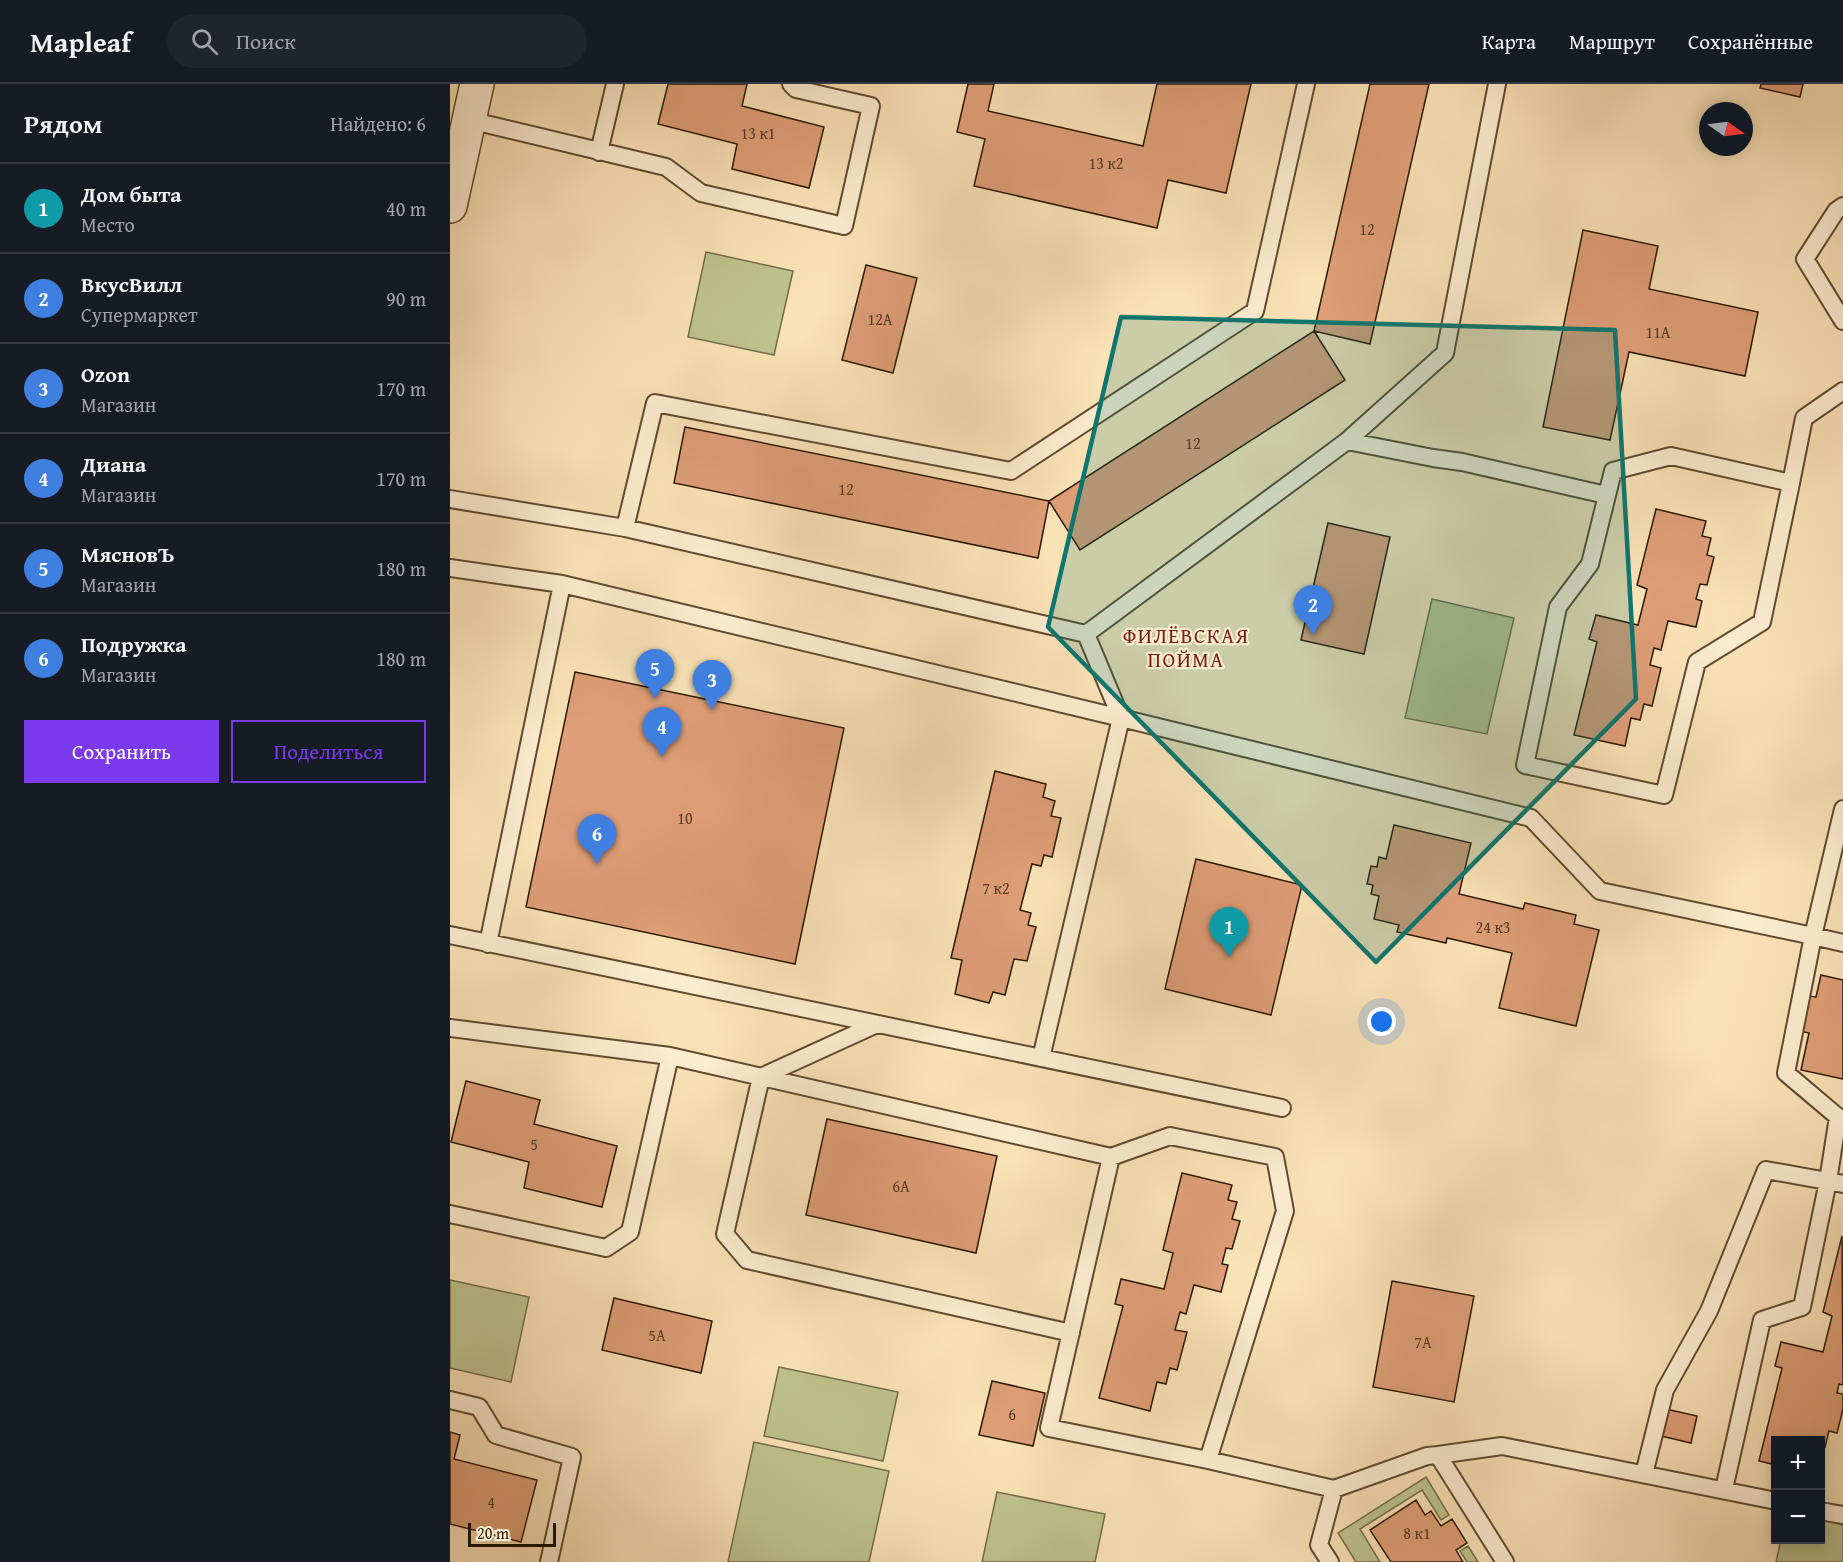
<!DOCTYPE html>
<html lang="ru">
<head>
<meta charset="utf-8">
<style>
  :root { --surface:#171b24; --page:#20242c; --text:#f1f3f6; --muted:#9ea1a6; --line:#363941; --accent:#7c3aed }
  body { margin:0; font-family:"Gentium Book Plus",serif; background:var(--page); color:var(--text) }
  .controls { position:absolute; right:18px; bottom:18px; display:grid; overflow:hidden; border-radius:0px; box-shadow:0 3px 15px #0003 }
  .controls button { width:54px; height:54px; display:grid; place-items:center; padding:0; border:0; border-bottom:2px solid var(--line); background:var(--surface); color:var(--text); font:30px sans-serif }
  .compass { position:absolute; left:1249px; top:18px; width:54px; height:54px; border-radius:50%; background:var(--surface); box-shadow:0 3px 15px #0003; rotate:104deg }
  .scale { position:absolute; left:18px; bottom:15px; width:88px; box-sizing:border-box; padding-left:6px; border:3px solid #2c1902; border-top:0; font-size:16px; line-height:21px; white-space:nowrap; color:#2c1902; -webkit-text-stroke:4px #fcecd0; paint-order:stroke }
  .you { position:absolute; left:932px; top:938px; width:21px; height:21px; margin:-15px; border:4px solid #fff; border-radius:50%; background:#1a73e8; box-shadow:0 0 0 9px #1a73e833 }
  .badge { display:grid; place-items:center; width:39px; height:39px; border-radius:50%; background:var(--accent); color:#fff; font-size:20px; font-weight:700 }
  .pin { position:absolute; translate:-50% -50px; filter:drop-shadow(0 2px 3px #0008) }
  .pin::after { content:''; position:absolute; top:32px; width:21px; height:18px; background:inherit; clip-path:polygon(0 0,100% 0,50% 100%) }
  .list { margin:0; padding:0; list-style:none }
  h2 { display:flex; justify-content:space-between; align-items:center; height:78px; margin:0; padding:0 24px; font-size:26px }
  h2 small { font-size:20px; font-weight:400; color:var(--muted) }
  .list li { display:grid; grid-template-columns:39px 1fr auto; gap:18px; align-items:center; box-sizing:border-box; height:90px; padding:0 24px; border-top:2px solid var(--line) }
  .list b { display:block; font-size:22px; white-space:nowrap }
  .list p { margin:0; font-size:20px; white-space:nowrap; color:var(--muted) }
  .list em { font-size:20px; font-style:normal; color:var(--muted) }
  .actions { display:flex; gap:12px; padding:18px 24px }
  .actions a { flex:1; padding:14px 0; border:2px solid var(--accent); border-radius:0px; text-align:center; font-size:21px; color:var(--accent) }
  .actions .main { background:var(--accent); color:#fff }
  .icon { flex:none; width:33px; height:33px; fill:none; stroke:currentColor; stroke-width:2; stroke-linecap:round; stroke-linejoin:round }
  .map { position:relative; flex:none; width:1393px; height:1478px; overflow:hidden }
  header { display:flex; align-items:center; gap:36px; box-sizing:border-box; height:84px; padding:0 30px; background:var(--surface); border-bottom:2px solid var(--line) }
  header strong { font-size:28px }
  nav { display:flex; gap:33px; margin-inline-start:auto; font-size:21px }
  .search { width:420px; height:54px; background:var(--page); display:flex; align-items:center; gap:15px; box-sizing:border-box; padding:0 21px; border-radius:33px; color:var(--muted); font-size:22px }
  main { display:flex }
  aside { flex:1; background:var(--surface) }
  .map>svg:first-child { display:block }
  .green { fill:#bec38e; stroke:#756e48; stroke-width:1.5 }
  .building { fill:#de9e77; stroke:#2c1902; stroke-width:1.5 }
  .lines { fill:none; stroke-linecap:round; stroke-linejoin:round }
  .service-casing { stroke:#604b2f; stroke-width:20 }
  .tertiary-casing { stroke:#604b2f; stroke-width:36 }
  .service { stroke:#fcecd0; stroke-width:16 }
  .tertiary { stroke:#fcecd0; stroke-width:33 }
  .marked { fill:#0f766e; fill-opacity:0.2; stroke:#0f766e; stroke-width:4.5; stroke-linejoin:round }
  .labels { text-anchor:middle; stroke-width:4.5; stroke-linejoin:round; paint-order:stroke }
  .number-label { font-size:16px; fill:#583a1f }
  .neighbourhood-label { font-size:21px; letter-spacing:1.5px; fill:#7a1f14; stroke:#fcecd0 }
</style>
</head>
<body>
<header>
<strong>Mapleaf</strong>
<div class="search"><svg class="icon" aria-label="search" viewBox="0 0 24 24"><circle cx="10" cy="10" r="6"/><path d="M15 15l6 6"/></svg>Поиск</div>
<nav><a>Карта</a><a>Маршрут</a><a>Сохранённые</a></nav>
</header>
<main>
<aside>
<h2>Рядом<small>Найдено: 6</small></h2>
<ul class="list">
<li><span class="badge" style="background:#0f9aa8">1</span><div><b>Дом быта</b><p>Место</p></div><em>40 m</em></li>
<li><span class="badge" style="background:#3f7fe0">2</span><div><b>ВкусВилл</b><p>Супермаркет</p></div><em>90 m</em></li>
<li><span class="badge" style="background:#3f7fe0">3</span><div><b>Ozon</b><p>Магазин</p></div><em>170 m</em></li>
<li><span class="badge" style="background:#3f7fe0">4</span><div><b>Диана</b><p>Магазин</p></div><em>170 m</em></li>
<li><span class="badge" style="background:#3f7fe0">5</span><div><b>МясновЪ</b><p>Магазин</p></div><em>180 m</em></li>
<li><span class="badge" style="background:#3f7fe0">6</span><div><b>Подружка</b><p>Магазин</p></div><em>180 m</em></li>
</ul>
<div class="actions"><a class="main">Сохранить</a><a>Поделиться</a></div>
</aside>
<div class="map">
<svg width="1393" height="1478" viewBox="0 0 1393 1478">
  <rect width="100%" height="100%" fill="#fae2b7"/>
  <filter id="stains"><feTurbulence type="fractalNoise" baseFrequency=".00333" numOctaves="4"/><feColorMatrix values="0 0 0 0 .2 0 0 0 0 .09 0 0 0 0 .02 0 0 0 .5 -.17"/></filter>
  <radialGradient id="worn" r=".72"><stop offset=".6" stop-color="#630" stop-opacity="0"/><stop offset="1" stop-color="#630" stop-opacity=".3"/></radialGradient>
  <path class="green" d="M256 168 343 187 324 271 238 253Z
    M982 515 1064 534 1037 650 955 634Z
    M0 1196 79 1213 61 1298 0 1284Z
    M329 1283 448 1308 433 1377 314 1352Z
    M304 1358 439 1387 419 1478H278Z
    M976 1393 999 1431 991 1436 972 1406 910 1445 930 1478H906L888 1449Z
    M547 1408 655 1430 645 1478H532Z
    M1371 1436 1393 1441V1478H1326L1331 1456H1370Z
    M1018 1462 1028 1478H1017L1010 1467Z"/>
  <path class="building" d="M218 0H297L292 22 374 43 359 104 282 85 287 60 208 40Z
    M518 0H544L538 27 693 62 707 0H801L776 109 718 96 707 144 524 102 535 55 507 48Z
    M920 0H979L920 260 864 247Z
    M1311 0H1353L1350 13 1310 4Z
    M1133 146 1208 162 1199 205 1308 228 1295 292 1179 268 1160 356 1093 343Z
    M416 181 467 194 443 289 392 276Z
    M864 247 895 296 630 466 599 417Z
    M235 343 599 417 588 474 224 399Z
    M1206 425 1256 437 1252 452 1261 454 1257 471 1264 473 1257 501 1250 500 1246 515 1252 517 1246 543 1218 537 1211 566 1204 564 1200 581 1211 584 1202 622 1194 620 1190 636 1181 634 1175 662 1124 651 1147 558 1139 555 1146 531 1188 541 1197 505 1187 501Z
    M878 439 940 453 914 570 851 556Z
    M125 588 394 644 345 880 76 823Z
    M545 687 596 700 593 713 605 717 601 732 611 734 602 773 594 771 591 782 582 780 570 826 581 829 578 841 586 843 577 877 564 875 555 911 543 908 539 919 505 910 512 876 501 874Z
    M944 741 1021 759 1009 810 1073 825 1075 819 1126 831 1124 840 1149 846 1126 942 1049 924 1062 869 997 854 996 859 947 848 949 841 924 835 929 812 921 810 923 801 917 800 921 782 927 783 929 773 936 775Z
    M746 775 852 801 821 931 715 905Z
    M1371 891 1393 896V995L1351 986 1359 949 1350 947 1358 912 1366 913Z
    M16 997 90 1016 84 1040 167 1062 152 1123 74 1104 79 1078 1 1058Z
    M377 1035 547 1072 526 1169 356 1131Z
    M732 1089 782 1101 778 1116 787 1118 782 1135 790 1137 782 1165 776 1164 772 1180 778 1181 771 1208 744 1201 736 1230 730 1228 725 1246 737 1248 727 1286 720 1284 716 1300 707 1298 700 1327 649 1314 673 1222 665 1220 671 1195 714 1205 723 1169 713 1166Z
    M1392 1152 1393 1301 1389 1300 1387 1309 1393 1310V1325L1387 1349 1379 1347 1375 1363 1370 1362V1356H1326V1381L1309 1377 1332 1284 1325 1282 1331 1258 1373 1268 1382 1232 1373 1228Z
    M942 1197 1024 1212 1004 1318 923 1303Z
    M164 1214 262 1237 251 1289 152 1266Z
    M542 1297 595 1309 583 1362 529 1351Z
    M1216 1325 1247 1332 1241 1359 1211 1352Z
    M0 1348 10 1351 4 1375 87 1396 71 1458 0 1440Z
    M966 1416 975 1431 981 1427 991 1442 1002 1435 1017 1459 1006 1466 1013 1478H941L920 1446Z"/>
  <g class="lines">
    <defs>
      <path id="service" d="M19 36 216 83 251 109 394 142 421 22 346 5 341 0
        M149 68 165 0
        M1393 122 1386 127 1355 175 1393 237
        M897 357 995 269 1047 0
        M1341 399 1312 538 1247 578 1214 711 1075 681 1108 523 1140 480 1163 387 1221 372 1341 399 1354 334 1393 307
        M0 415 175 444 636 550 897 357 983 374 1012 378 1156 411
        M175 444 205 319 561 387 805 227 856 0
        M0 484 112 500 671 634 591 974
        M636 550 671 634 1081 734 1150 807 1363 852 1393 725
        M0 851 832 1024
        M38 860 112 500
        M427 940 311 993 275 1150 297 1176 621 1249
        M0 944 220 972 661 1073 599 1344 758 1376 884 1405 977 1372 988 1371 1055 1478
        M1388 1033 1336 989 1363 852 1393 859
        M661 1073 720 1052 825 1073 835 1127 758 1376
        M0 1130 156 1164 180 1148 220 972
        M0 1316 29 1323 46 1351 122 1373 99 1478
        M988 1371 1052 1362 1326 1417
        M1194 1390 1215 1306 1259 1227 1316 1086 1393 1100
        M1274 1405 1312 1236 1352 1223 1378 1097 1388 1033 1393 1034
        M1370 1427 1393 1431
        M880 1478 869 1461 884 1405"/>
      <path id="tertiary" d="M0 122 27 0"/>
    </defs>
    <use href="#service" class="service-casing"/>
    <use href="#tertiary" class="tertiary-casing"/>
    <use href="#service" class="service"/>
    <use href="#tertiary" class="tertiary"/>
  </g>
  <path class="marked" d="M671 233 1165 246 1186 615 926 878 598 543Z"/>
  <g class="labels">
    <g class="number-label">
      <text x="308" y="55">13 к1</text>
      <text x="656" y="85">13 к2</text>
      <text x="917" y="151">12</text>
      <text x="430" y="241">12А</text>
      <text x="1208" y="254">11А</text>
      <text x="743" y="365">12</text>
      <text x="396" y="411">12</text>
      <text x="235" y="740">10</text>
      <text x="546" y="810">7 к2</text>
      <text x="1043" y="849">24 к3</text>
      <text x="84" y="1066">5</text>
      <text x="451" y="1108">6А</text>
      <text x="207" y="1257">5А</text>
      <text x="973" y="1264">7А</text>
      <text x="562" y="1336">6</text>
      <text x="41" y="1424">4</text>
      <text x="967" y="1455">8 к1</text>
    </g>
    <g class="neighbourhood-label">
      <text x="736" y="559">ФИЛЁВСКАЯ<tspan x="736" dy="24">ПОЙМА</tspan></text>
    </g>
  </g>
  <rect width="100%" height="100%" filter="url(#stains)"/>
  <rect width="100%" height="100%" fill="url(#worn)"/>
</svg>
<div class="controls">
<button>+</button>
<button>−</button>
</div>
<svg class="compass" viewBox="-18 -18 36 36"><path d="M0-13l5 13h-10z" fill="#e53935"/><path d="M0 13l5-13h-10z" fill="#9ea1a6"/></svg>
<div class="scale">20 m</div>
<div class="you"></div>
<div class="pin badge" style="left:779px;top:873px;background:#0f9aa8">1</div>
<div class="pin badge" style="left:863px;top:551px;background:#3f7fe0">2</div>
<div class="pin badge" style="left:262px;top:626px;background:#3f7fe0">3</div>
<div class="pin badge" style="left:212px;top:673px;background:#3f7fe0">4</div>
<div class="pin badge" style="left:205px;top:615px;background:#3f7fe0">5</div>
<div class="pin badge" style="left:147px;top:780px;background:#3f7fe0">6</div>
</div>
</main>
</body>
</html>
